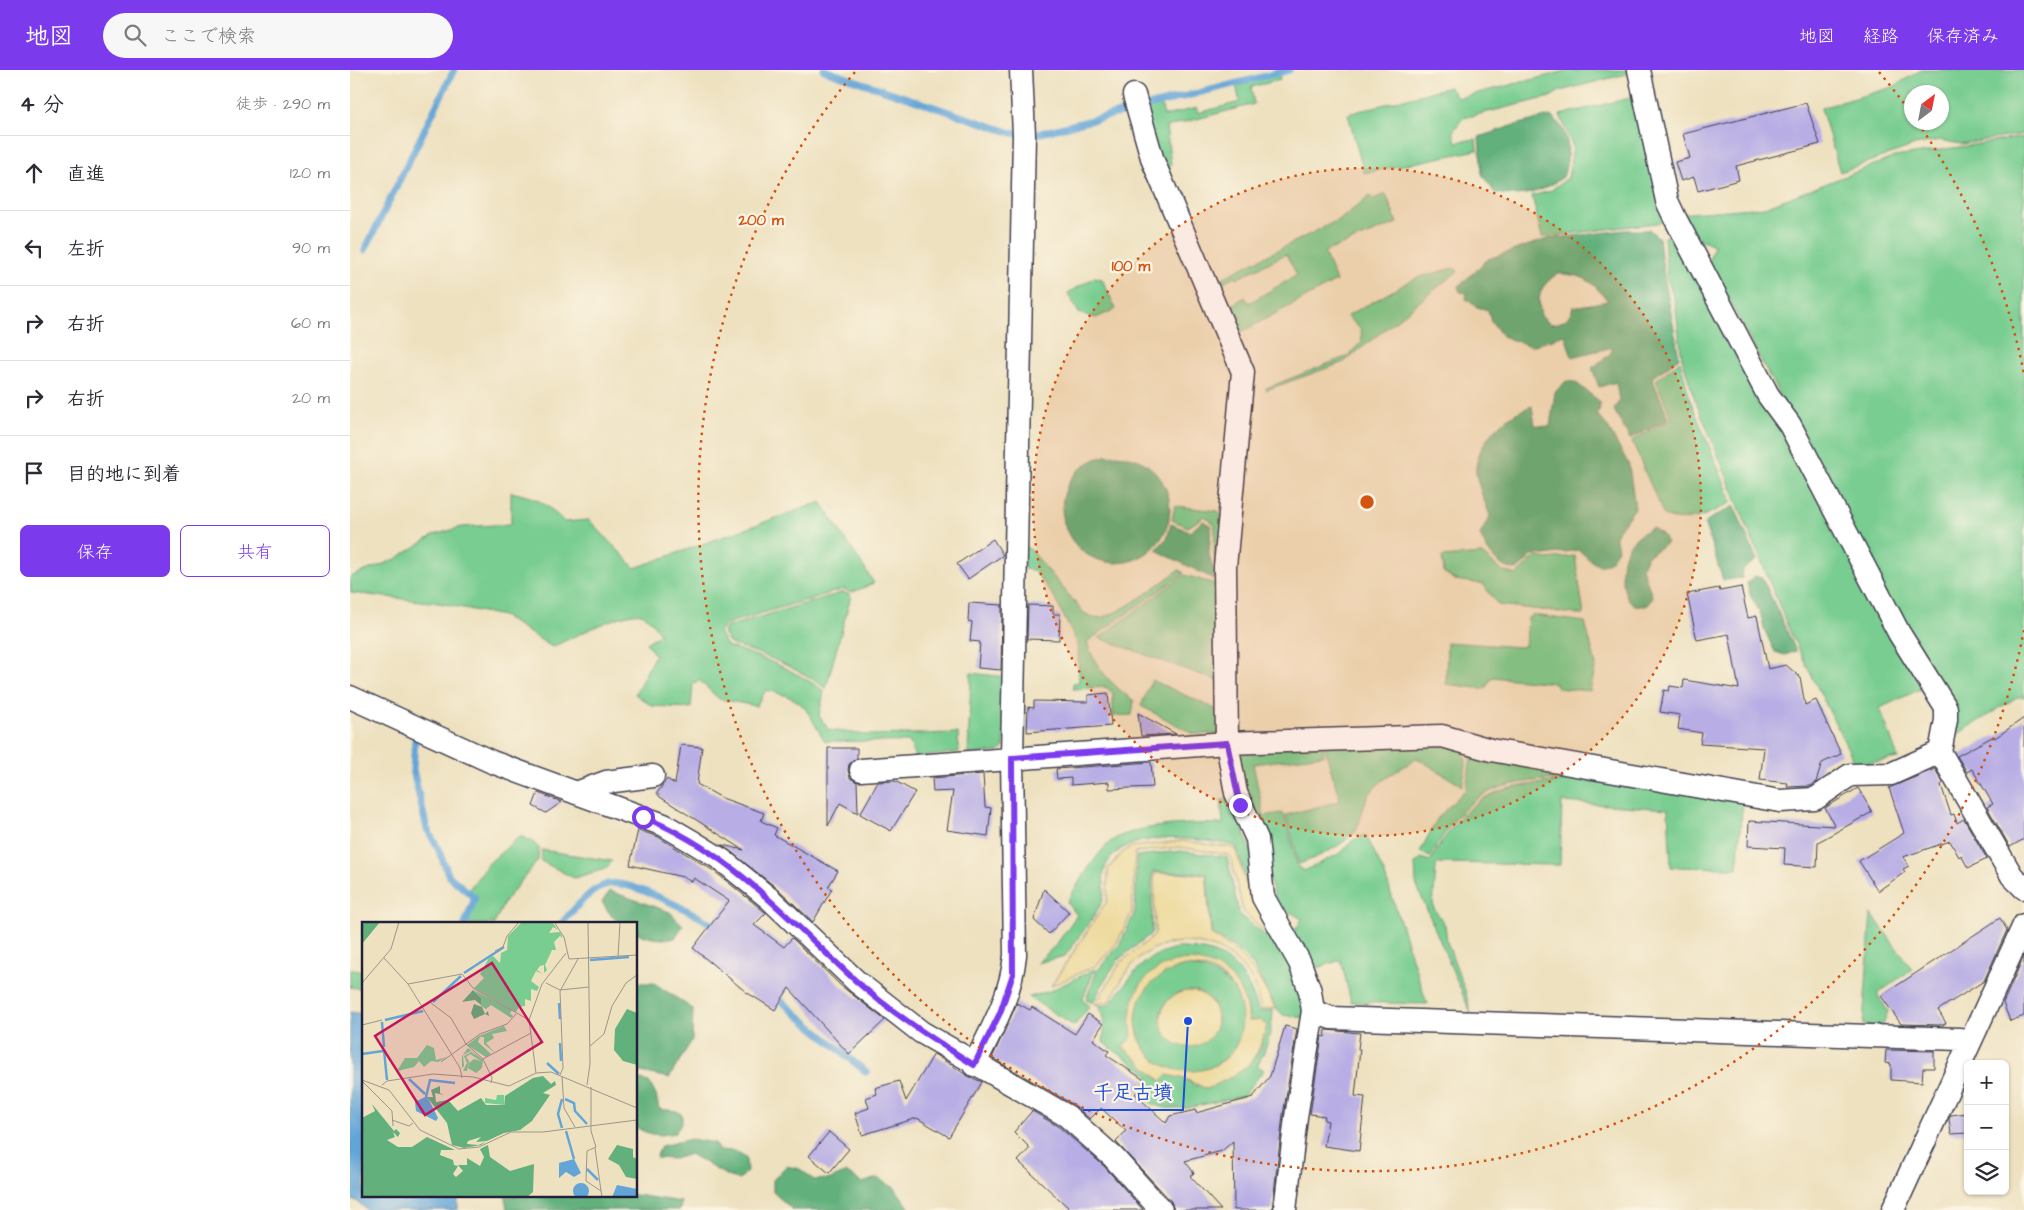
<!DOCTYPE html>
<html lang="ja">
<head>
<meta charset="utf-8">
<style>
  :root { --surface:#fff; --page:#f7f7f7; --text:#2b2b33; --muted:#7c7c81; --line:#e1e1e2; --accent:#7c3aed }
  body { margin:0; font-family:"Architects Daughter","Klee One",sans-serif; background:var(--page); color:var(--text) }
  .controls { position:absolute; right:15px; bottom:15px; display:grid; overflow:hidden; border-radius:8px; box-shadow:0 1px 4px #0004 }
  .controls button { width:45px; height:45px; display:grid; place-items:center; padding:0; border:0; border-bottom:1px solid var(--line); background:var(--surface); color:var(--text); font:25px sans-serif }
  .compass { position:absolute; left:1554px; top:15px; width:45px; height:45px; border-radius:50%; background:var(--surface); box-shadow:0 1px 4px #0004; rotate:32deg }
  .stop { position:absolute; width:15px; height:15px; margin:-11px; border:4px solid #7c3aed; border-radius:50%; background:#fff }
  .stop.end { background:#7c3aed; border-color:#fff; box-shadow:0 1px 5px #0008 }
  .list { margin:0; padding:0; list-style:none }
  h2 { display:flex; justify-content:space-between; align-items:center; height:65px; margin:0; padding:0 20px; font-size:21px }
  h2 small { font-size:16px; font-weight:400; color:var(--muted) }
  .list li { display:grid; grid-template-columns:32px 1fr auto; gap:15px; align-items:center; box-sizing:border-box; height:75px; padding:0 20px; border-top:1px solid var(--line) }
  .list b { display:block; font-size:19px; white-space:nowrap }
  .list em { font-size:16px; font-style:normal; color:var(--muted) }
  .actions { display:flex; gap:10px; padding:15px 20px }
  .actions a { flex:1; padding:11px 0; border:1px solid var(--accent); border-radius:8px; text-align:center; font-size:18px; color:var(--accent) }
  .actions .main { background:var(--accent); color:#fff }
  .icon { flex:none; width:28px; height:28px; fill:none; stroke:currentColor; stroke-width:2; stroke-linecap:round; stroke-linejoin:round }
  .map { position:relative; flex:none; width:1674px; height:1140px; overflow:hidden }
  header { display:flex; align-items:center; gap:30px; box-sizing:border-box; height:70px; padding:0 25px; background:var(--accent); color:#fff }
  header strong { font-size:24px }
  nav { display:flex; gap:28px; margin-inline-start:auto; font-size:18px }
  .search { width:350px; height:45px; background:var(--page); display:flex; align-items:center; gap:12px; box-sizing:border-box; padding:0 18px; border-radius:28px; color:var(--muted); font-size:19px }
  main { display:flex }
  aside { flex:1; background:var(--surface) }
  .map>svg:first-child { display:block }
  .green { fill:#79cd91; stroke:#4e7866; fill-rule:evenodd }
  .forest { fill:#62b07b; stroke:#42695b; fill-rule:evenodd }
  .sand { fill:#eeda9e; stroke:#887e6c; fill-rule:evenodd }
  .water { fill:#63a5d7; stroke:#426489 }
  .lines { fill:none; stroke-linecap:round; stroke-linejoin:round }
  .stream { stroke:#63a5d7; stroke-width:7 }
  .building { fill:#b8aee5 }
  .minor-casing { stroke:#413f4f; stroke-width:25 }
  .minor { stroke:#fff; stroke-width:22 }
  .route { stroke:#7c3aed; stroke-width:6 }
  .ring { fill:none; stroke:#d45411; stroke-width:2.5; stroke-dasharray:2.5 5 }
  .inset-river { fill:none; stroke:#63a5d7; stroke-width:2.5 }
  .inset-road { fill:none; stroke:#9c958b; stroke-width:1 }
  .view { fill:#c2185b; fill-opacity:0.15; stroke:#c2185b; stroke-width:2.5 }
  .inset-edge { fill:none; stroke:#22223b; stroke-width:2.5 }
  .centre { fill:#d45411; stroke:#fcf5e5; stroke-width:2.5 }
  .ring-label { font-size:15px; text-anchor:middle; font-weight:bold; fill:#d45411; stroke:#fcf5e5; stroke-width:4.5; stroke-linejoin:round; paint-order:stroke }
  .leader { fill:none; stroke:#1d4ed8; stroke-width:2 }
  .callout-dot { fill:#1d4ed8; stroke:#fcf5e5; stroke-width:2 }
  .callout-label { font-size:20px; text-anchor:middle; font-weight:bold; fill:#1d4ed8; stroke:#fcf5e5; stroke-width:4.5; stroke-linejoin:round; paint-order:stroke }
</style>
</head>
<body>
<header>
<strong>地図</strong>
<div class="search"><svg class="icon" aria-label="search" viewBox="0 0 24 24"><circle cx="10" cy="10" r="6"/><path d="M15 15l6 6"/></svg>ここで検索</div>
<nav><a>地図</a><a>経路</a><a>保存済み</a></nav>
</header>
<main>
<aside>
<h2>4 分<small>徒歩 · 290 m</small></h2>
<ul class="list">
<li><svg class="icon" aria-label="ahead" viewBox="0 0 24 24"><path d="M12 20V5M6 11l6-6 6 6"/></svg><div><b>直進</b></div><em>120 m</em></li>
<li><svg class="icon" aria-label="left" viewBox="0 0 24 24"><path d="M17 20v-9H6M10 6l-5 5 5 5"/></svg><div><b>左折</b></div><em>90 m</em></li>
<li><svg class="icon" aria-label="right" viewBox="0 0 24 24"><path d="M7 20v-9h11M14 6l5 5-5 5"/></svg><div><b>右折</b></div><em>60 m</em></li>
<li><svg class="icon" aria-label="right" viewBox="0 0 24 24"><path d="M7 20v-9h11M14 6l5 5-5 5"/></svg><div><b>右折</b></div><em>20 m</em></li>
<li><svg class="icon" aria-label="arrive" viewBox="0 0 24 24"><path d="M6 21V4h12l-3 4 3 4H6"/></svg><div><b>目的地に到着</b></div></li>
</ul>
<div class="actions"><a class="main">保存</a><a>共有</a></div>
</aside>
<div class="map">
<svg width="1674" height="1140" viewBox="0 0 1674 1140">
  <rect width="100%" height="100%" fill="#fcf5e5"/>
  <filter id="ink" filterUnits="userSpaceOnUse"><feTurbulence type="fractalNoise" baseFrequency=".02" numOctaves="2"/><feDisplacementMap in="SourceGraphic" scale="10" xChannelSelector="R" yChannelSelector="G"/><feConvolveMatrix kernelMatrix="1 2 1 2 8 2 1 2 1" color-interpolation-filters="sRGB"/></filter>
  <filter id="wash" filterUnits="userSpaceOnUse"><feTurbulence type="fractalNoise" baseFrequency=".0096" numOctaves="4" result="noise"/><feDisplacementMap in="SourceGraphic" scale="20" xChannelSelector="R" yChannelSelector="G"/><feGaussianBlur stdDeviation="1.12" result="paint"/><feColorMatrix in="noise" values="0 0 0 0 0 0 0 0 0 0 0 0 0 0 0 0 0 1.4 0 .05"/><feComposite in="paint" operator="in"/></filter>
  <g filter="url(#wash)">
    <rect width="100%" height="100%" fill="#eee1c0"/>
    <path class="green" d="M1220 0H1283L1284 2 1210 21 1200 27 1113 48 1103 61 1106 72 1126 69 1127 80 1014 103 998 44 1099 17 1108 28Z
      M1571 0H1674V64L1611 74 1589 70 1565 75 1490 102 1471 38 1543 17ZM1562 22H1592V52H1562Z
      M930 4V10L901 17 904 34 816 57 821 94 815 110 793 40 811 34 814 46 847 38 848 43 890 32 886 15Z
      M1288 26 1319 146 1314 152 1192 167 1182 126 1200 121 1218 108 1223 77 1210 45Z
      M1674 67V627H1667L1600 669 1555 561 1359 193 1364 175 1343 166 1329 144 1415 137 1545 87Z
      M1036 124 1047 153 974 182 986 211 886 265 875 239 895 227 899 233 947 205 936 184 888 208 885 206 864 217 866 211 992 148 1020 126 1023 129Z
      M1325 163 1577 616 1530 638 1548 688 1506 695 1440 562 1343 324 1332 288 1325 232 1317 208 1314 167Z
      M1103 198 1108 201 994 292 916 320V318L998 286 1012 271 1011 260 997 246 1066 208Z
      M745 207 752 209 766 239 746 248 729 243 718 223Z
      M1330 291 1340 330 1382 432C1361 443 1339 456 1314 446L1282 371 1322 349 1306 310Z
      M161 422C187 428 196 432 214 452L239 450 285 498 471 432 524 513 501 523 494 519 375 554 369 562 377 576C412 587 445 600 474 621L469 646 479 660 517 665 608 663 609 682 565 688 560 672 475 671C453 637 459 630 416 620L406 636 369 629 350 611 343 613 341 638 302 636 285 624 305 585 296 573 310 564C305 557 299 546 291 544 275 540 220 569 202 577L153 546 89 533 1 523 0 507 46 489 84 465 112 457 161 454Z
      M825 436 868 441 875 449 869 511 864 483 865 455 855 446 838 457 822 450Z
      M674 476 681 480 734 543C740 546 746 549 753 547 774 542 810 513 829 500L834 503 737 572C745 598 762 615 784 631L782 645 763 646V623L756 617 723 619V613L729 612 728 575 704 527 684 500 674 499Z
      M1132 484 1151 500 1166 505 1186 486 1196 489 1225 486 1234 545 1148 535 1133 514 1105 510 1094 503 1092 487Z
      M834 505 869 515 868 611 749 568Z
      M494 522 501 526 476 618C446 598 415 584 380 574L373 562 376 557Z
      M1183 545 1235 552 1246 595 1240 621 1207 618 1205 613 1142 607 1135 619 1096 614 1097 572 1170 577 1175 576 1178 548Z
      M621 603 657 607 654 677 649 682 618 684Z
      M802 610 872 642 871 664H844L791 636Z
      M972 675 974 685 903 694 914 746 931 743 934 745 948 797 954 801 991 783 1003 770 1016 765 1035 805 1077 934 1001 932 991 890 967 898 960 896 938 855 946 860 952 849 927 834 891 719 889 679Z
      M974 675 1115 676 1116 696 1112 716 1067 688C1052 699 1033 707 1021 722 1013 731 1013 747 1007 758 996 775 968 787 949 794L936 745 990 731Z
      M1122 681 1281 712C1238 709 1165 703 1128 728 1107 742 1092 766 1080 787L1070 782 1087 749 1116 719Z
      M1229 710 1267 713 1393 729 1387 798 1321 797 1318 739 1212 732 1210 795 1089 793 1086 796 1083 837 1095 855 1097 872 1115 920 1121 944 1066 814 1065 794 1071 788 1080 791C1124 716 1147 717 1229 710Z
      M881 729 944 893 955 948 933 945 927 939 903 895 885 878 862 864 857 803 802 802V863L769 889 757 906 743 933 736 929 747 901 770 874 785 842 787 786 830 781 877 787 889 844 929 877 904 826 901 824 886 776C852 769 771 756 755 798 751 808 757 822 752 832 742 851 727 869 715 886L687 893 706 875 727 845 717 832C725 818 750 778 763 770 789 754 843 753 873 754L871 730Z
      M170 766 182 771 189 778 188 790 155 831 144 854H117L127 826 119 819 139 793Z
      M192 780 262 791 255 799 224 808 191 791Z
      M1521 843 1562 899 1527 924 1538 941 1532 958 1513 955Z
      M827 878C877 878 894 896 909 942L923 940C922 961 917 978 907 996L914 1000 893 1026 837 1038H816L804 1035 789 1023 800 1007C786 994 768 984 753 972 755 958 755 949 748 936L758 935C782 909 789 886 827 878ZM829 891 865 896 897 934 899 951 912 976C896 1006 876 1007 845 1016L835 1009 817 1005 811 1011 773 977 782 967 789 916Z
      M835 896C871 899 902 923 891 963 888 976 877 989 865 995 795 1031 744 919 835 896ZM847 921 863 932 868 951 832 976 818 967 811 942C819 924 829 922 847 921Z
      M745 899 732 930 740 936 724 956 679 927 700 921Z
      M0 900 14 901V919L0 917Z"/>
    <path class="forest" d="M1200 46C1222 60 1220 86 1213 107 1190 123 1173 128 1145 123L1132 104 1129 67 1162 56Z
      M1276 160H1300L1309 168C1313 209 1323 248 1329 288L1302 308 1319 349 1280 369 1264 340 1269 331 1266 312 1249 317 1242 298 1260 284 1263 277 1222 287 1215 265 1181 276 1153 267 1141 251 1138 240 1127 237 1116 229 1117 223 1110 222 1108 217 1138 189 1197 169ZM1207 204C1234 204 1241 210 1258 231L1223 237C1218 250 1214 253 1200 254L1191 246C1187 225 1189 217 1207 204Z
      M1216 311 1225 312 1249 331 1250 338 1247 344 1257 356 1279 395 1285 438 1265 465 1268 479C1255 504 1245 496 1229 480L1195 485 1184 484 1167 500C1146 497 1139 484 1130 465L1140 446C1136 434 1124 408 1126 397 1129 369 1157 344 1182 336L1185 355 1200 357 1205 322Z
      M712 439a54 54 0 1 1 108 0a54 54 0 1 1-108 0Z
      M1384 436 1407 490 1393 499 1392 508 1373 510 1355 455 1358 450Z
      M853 451 861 456 859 484 866 510 806 480 817 468 821 454 840 462Z
      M1302 458 1312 464 1317 473 1297 486 1292 498 1303 528 1296 536C1293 536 1288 536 1285 535 1270 528 1269 493 1276 481 1282 469 1291 463 1302 458Z
      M1405 506 1412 507 1446 581 1435 585 1425 582 1414 559 1411 545 1400 525 1397 513Z
      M260 821 320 842 333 855 325 868C312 870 298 869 286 862V854C265 854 263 849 252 832Z
      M286 913H304L343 939 342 970 319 1008 286 1001Z
      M286 1009 299 1012 306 1025 309 1039 327 1041 332 1045V1053L325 1063C311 1066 299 1066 286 1057Z
      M341 1069 365 1073 368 1080 385 1081 396 1088 397 1102 389 1110C370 1104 357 1093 340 1084L324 1089 306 1088 311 1076Z
      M436 1096 450 1099 464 1110 481 1109 496 1102 512 1113 527 1108 545 1118 561 1140H443L423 1122V1110Z
      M286 1125 331 1132 330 1140H157L155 1126Z"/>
    <path class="sand" d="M832 771 885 778 900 827 904 828 926 873 893 841 880 785 830 777 785 782 782 842 767 873 747 895 701 916 757 831 758 799 772 783 781 777Z
      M804 803 856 804 861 865C896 887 906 900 925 938L911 940C908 927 906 915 898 904 872 869 819 860 786 891 774 903 768 918 758 932L745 935 771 892 805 865Z
      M841 890C878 895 894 915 899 951L909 950 917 955C906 997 894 1001 857 1019L835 1009 817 1005 811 1011 773 977 782 967C775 924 795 892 841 890ZM835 896C846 897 858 897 868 904 893 919 898 953 885 977 878 989 864 998 851 1000 781 1012 756 916 835 896Z
      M811 949a28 28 0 1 1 56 0a28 28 0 1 1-56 0Z"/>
    <path class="water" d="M0 942 14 944V1126H108V1140H17L7 1131 0 1130Z"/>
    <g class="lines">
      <path class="stream" d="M474 0 662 63 683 65 939 0
        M15 180 104 0
        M65 669 63 700 77 759 87 776 99 806 125 828 115 854
        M211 854C224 840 239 819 258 814 279 809 350 845 368 859
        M424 925 516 1002"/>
    </g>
    <g id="blocks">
      <path class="building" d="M1456 33 1470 74 1386 96 1389 110 1348 121 1344 107 1331 111 1325 92 1340 88 1333 64Z
        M643 469 653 485 618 509 607 494Z
        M1391 517 1398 548 1407 546 1418 599 1436 595 1450 607 1455 635 1466 630 1491 684 1472 693 1466 712 1461 716 1437 717 1438 713 1410 710 1414 678 1350 674 1352 663 1328 659 1330 645 1310 642 1314 620 1319 621 1320 616 1333 618 1334 610 1389 619 1379 564 1347 570 1337 524 1369 518 1370 521Z
        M619 533 652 535 651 600 628 598 630 572 620 571 622 552 618 551Z
        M678 535 703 536V544H710L709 570 677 569Z
        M758 623 761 656 677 662 678 637 684 638V631L738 632V625Z
        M788 643 826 664 791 666Z
        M1674 648V769L1660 777 1637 737 1643 734 1622 699 1617 702 1607 686 1644 666 1645 668Z
        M331 675 352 677 347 714 372 728 414 743 411 751 427 758 424 765 488 801 478 817 482 819 463 852 428 819 372 775 394 780 310 727 307 723 317 709 325 714Z
        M478 678H507V688L499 694 498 700 500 708 507 712 508 743 490 733 478 756Z
        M801 692 803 717 759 719V712L721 715V708L707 709 706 699Z
        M1585 699 1593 713 1591 715 1601 745 1604 744 1607 753 1614 749 1637 789 1618 798 1611 785 1609 787 1600 771 1553 787 1559 796 1553 799 1555 802 1528 821 1509 791 1554 763 1539 718Z
        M633 704 635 737 641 738 638 766 597 760 603 721 583 722 582 708Z
        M545 711 565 722 541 761 510 744 528 712Z
        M1508 718 1522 742 1468 772 1467 797 1434 795 1435 778 1398 776 1399 751 1485 756 1475 738Z
        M188 723 212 732 196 743 183 736Z
        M288 760 308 767 364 801 416 843 404 855 434 877 442 868 490 915 535 950 499 984 439 918 425 940 396 922 343 878 379 831 344 808 342 812 333 807 280 795Z
        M694 819 719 842 699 864 684 850Z
        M1650 848 1657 860 1634 911 1588 940 1596 953 1593 955 1551 954 1531 926Z
        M1674 886V946L1660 951 1653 933Z
        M667 933 680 940 682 937 725 964 738 944 753 954 743 970 759 981 756 985 796 1011 785 1024 816 1053 820 1046 846 1040V1043L903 1027 920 1006 935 956 947 959 933 1045 922 1140H884L883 1071 872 1081 835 1091 844 1103 840 1106 871 1140H824L821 1131 766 1072 776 1061 751 1038 740 1049 724 1035 642 988Z
        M976 960 1010 963 1008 979H1010L1005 1026 1015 1027 1009 1081 974 1076 978 1051 974 1050 975 1046 960 1044 972 966 975 967Z
        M1536 980 1584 981V998H1573L1572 1012 1541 1010V994L1535 993Z
        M584 984 618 1006 632 1012 599 1067 567 1048 512 1065 505 1043 519 1038 516 1028 527 1024 525 1018 549 1011 556 1031Z
        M682 1041 709 1057 754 1096 793 1140H721L668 1091 680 1078 664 1062Z
        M1617 1043 1618 1063 1601 1064 1599 1049 1601 1045Z
        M479 1062 499 1079 479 1103 459 1086Z"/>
    </g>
  </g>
  <g filter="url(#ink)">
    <use href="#blocks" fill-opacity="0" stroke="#413f4f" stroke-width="1"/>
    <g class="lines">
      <defs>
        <path id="minor" d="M1289 0 1317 131 1325 148 1418 325 1440 355 1549 563 1596 638V650L1590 682 1662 806 1674 818
          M784 25 803 91 893 302 875 497 877 673 886 723 907 769 913 827 950 893 960 921 963 941 946 1047 935 1140
          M0 627 142 692 314 755 343 772 372 790 420 829 507 912 571 962 717 1046 763 1087 811 1140
          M511 700 877 673 1092 666 1141 680 1430 731 1465 729 1500 705 1541 704 1590 682
          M226 723 256 712 303 706
          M963 941 981 948 1610 969 1620 972
          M624 995C642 959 661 926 665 885L662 688 674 65 671 0
          M1543 1140 1674 855"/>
      </defs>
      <use href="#minor" class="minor-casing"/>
      <use href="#minor" class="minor"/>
    </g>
  </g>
  <g class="lines" filter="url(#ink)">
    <path class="route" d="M293 747C379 780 439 850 506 911 542 943 583 969 624 995L650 943 663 904 662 688 877 673 890 735"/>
  </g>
  <circle cx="1017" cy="432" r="334" fill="#d45411" fill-opacity=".12"/>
  <g class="ring">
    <circle cx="1017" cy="432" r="334"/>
    <path d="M1674 560A669 669 0 1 1 505 2M1529 2A669 669 0 0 1 1558 39M1568 53A669 669 0 0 1 1674 304"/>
  </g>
  <g transform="translate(12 852)">
    <rect width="275" height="275" fill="#eee1c0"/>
    <path d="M160 0H190L196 8 191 5 187 11 198 10 201 16 198 14 192 20 194 28H190L183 43 185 48 182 51V43L178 44 175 48 181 52 174 49 169 59 177 65 175 69 169 67V79L163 77V84L157 85 154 90 112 66 122 56 118 52 127 36 131 34 138 41 139 31 145 28 146 14ZM112 68 150 88 148 91 151 94 149 96 129 83 124 87 119 84V76ZM142 104 145 109 130 112 132 116 124 121 133 131 122 122V115H118L116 120 129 132 124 135 105 123 117 114ZM65 123 72 126 74 138 85 135 76 140 69 139 62 145 57 139 52 145 35 149 43 136H55ZM106 126 121 138 120 146 114 151 106 146 107 141 112 137 119 139 108 132 104 135 107 139 105 149H101L105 141 102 134 109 130 115 134 109 129 101 133 102 144 100 146V134ZM135 173H142L143 183 123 181V176L134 178Z" fill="#79cd91"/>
    <path d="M0 0H18L0 22ZM111 68 119 76V83L113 78 100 80ZM112 82 120 85 123 92 126 89 127 94 123 92 112 97 109 91ZM265 87 275 91V143L261 139 252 128 253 107ZM181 154 189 162 193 159 194 163 181 171 188 173 170 199 158 208 142 211 125 219 114 220 119 215 106 219 105 222 116 223 124 220 119 223 102 226 90 223 85 201 65 175H71L69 168 78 164V171L82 173 73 171 74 180 86 178 96 189 119 176 124 183H143V174L171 156ZM10 182 32 209 34 207 38 211 36 215 31 210 33 215 25 218 36 225H50L65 215 93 228H79L78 233 91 238 92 243 96 244 91 252 94 255 101 249 96 243H105V236L118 244 122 235 118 227 126 223 128 235 148 249 172 242 171 270 165 275H0V196L13 189ZM255 223 271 227V235L275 237V257L264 255 257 243 246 237Z" fill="#62b07b"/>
    <path d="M65 174 76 196 74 199 54 189 53 180ZM212 237 219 251 212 255 204 250 197 256V241ZM211 269a8 8 0 1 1 16 0a8 8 0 1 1-16 0ZM255 263 275 267V275H250Z" fill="#63a5d7"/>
    <path class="inset-river" d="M228 38 267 35M102 51 142 25M71 80 99 54M197 81 198 97M23 98 61 89M20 100 22 125M198 121 199 139M22 128 25 158M0 132 21 129M185 141 197 152M47 157 63 172M64 175 68 158 93 161M200 177 196 192 200 206M203 177 212 181 213 189 225 202M204 209 212 237M225 247 236 258"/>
    <path class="inset-road" d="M192 0 202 15 207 37 275 33M133 29 141 25 145 14 157 0M256 35 258 0M22 36 46 62 98 146 100 156M0 61 29 27 37 0M184 61 198 68 227 65M46 62 100 52 111 66 167 98 180 62 204 31M69 81 89 96 104 122 121 137 130 156 129 161M167 98 174 151M0 103 20 98M228 124 242 112 250 84 264 61 275 53M121 137 169 111M79 140 118 112 145 102 154 92M198 153 201 146 198 69 216 37M200 154 202 186 213 205M0 158 27 168 58 208 97 227 117 225 149 210H181L275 198M0 159 30 189 31 204M20 163 25 159 71 152 111 155 147 164 174 151 189 150 275 186M225 163 228 142 226 0M229 165V209L234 225 225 229 224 259 239 269 240 275M30 198 47 204 51 201M233 226 239 269"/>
    <path class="view" d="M130 41 180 120 63 193 13 114Z"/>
    <rect width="275" height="275" class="inset-edge"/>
  </g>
  <circle cx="1017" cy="432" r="8" class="centre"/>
  <g class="ring-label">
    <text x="411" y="155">200 m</text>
    <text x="781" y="201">100 m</text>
  </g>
  <path class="leader" d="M838 951L833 1040H733"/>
  <circle class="callout-dot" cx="838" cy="951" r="5"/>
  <g class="callout-label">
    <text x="783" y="1029">千足古墳</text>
  </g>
</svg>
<div class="controls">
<button>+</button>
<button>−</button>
<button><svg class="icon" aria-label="layers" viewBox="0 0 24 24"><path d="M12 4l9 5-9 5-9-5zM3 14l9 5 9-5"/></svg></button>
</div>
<svg class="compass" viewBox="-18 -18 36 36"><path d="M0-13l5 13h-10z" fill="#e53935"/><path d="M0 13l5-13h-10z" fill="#7c7c81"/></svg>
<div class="stop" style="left:293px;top:747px"></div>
<div class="stop end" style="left:890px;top:735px"></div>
</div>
</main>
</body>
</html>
